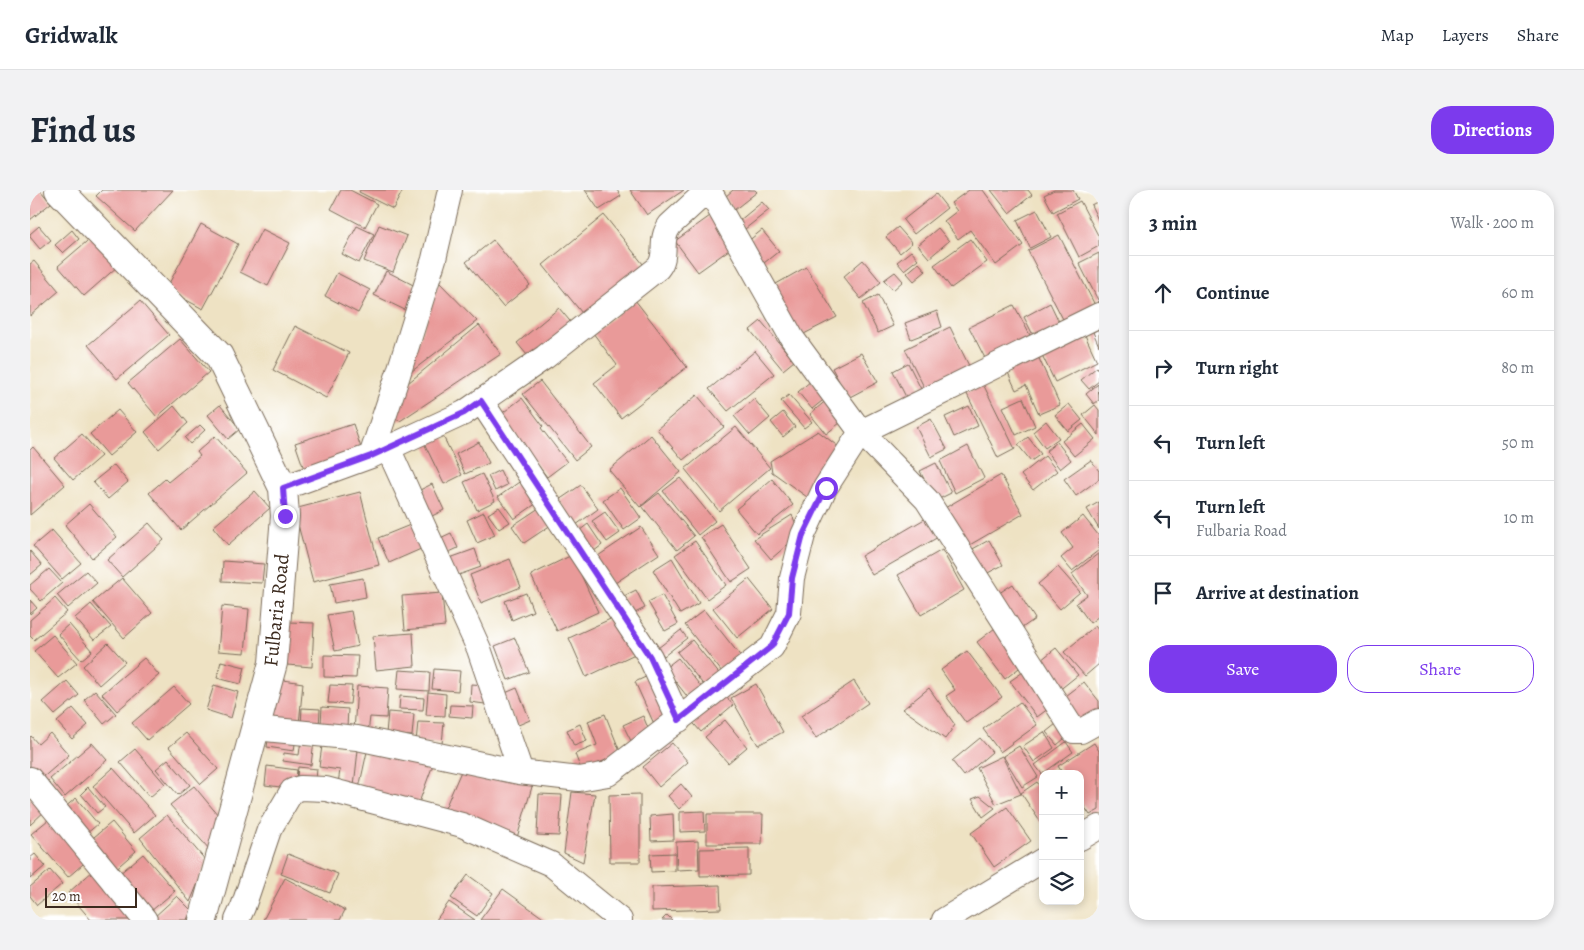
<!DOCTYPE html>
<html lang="en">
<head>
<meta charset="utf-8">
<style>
  :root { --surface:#fff; --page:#f2f2f3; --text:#1f2937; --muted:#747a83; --line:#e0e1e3; --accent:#7c3aed }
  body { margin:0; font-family:Alegreya,serif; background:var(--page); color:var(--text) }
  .controls { position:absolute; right:15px; bottom:15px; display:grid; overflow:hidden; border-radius:10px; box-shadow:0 2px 8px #0003 }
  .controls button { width:45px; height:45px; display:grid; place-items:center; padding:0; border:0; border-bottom:1px solid var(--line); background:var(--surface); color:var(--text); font:25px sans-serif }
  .scale { position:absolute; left:15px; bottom:12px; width:92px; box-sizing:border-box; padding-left:5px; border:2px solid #3b2a1e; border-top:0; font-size:14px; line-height:18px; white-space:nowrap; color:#3b2a1e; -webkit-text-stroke:4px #fff; paint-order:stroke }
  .stop { position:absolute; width:15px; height:15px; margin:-11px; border:4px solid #7c3aed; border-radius:50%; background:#fff }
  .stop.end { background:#7c3aed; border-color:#fff; box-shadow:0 1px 5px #0008 }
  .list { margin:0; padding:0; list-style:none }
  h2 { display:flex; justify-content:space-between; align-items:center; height:65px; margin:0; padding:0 20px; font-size:21px }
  h2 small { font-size:16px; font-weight:400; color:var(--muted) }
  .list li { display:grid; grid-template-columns:32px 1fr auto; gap:15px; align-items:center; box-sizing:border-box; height:75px; padding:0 20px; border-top:1px solid var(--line) }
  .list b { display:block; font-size:19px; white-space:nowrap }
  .list p { margin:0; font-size:16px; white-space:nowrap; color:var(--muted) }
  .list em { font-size:16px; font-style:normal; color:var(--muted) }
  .actions { display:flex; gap:10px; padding:15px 20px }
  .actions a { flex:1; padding:11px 0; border:1px solid var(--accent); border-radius:20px; text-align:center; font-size:18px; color:var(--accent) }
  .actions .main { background:var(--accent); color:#fff }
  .icon { flex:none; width:28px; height:28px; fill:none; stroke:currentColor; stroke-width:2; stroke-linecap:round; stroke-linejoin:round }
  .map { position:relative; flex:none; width:1069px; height:730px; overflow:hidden; border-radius:20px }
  header { display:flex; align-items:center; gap:30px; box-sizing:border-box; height:70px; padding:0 25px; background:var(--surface); border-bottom:1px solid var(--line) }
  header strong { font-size:24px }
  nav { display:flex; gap:28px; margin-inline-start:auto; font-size:18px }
  .intro { display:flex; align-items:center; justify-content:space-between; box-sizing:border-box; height:120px; padding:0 30px }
  h1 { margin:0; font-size:35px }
  .button { padding:12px 22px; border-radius:20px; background:var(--accent); color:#fff; font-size:18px; font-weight:700 }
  main { display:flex; gap:30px; padding:0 30px }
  aside { flex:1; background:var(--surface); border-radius:20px; box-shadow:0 2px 8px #0003 }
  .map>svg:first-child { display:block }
  .building { fill:#e99a99 }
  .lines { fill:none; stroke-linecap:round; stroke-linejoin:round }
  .street-casing { stroke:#7a6a58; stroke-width:26 }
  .secondary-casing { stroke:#7a6a58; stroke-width:30 }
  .street { stroke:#fff; stroke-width:24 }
  .secondary { stroke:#fff; stroke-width:28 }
  .route { stroke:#7c3aed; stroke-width:6 }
  .labels { text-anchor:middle; stroke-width:4.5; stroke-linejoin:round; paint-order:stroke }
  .street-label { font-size:20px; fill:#3b2a1e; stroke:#fff }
</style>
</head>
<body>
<header>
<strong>Gridwalk</strong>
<nav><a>Map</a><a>Layers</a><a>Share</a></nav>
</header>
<div class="intro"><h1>Find us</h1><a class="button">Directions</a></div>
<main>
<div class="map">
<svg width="1069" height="730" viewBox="0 0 1069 730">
  <rect width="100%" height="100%" fill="#fff"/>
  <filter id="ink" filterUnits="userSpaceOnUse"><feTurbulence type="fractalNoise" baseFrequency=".02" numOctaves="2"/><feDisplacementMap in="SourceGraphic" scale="10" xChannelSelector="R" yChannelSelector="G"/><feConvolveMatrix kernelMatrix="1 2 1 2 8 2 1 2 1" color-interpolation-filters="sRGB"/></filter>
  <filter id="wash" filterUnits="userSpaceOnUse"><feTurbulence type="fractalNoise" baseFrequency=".0096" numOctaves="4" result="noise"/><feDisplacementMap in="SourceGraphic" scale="20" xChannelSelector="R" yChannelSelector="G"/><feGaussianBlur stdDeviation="1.12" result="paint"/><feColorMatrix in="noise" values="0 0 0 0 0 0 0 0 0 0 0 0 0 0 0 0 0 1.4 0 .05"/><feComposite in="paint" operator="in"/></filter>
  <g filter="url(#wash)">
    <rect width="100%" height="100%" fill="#eee2c3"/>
    <g id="blocks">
      <path class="building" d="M0 0H10L21 13 0 30Z
        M72 0H143L105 41 66 6Z
        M311 0H320L347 14 335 37 301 19Z
        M330 0H373L363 19 329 2Z
        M555 0H587L591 6 569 20Z
        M600 0H654L617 25Z
        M703 0H725L727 2 704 20 695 7Z
        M939 0H953L993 55 966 75 940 40 928 49 914 31 927 21 921 13Z
        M961 0H998L1002 5 979 23Z
        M1024 0H1043L1048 9 1023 22 1014 5Z
        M906 4 917 18 884 44 873 30Z
        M1050 11 1069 47V56L1049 67 1027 23Z
        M1069 11V32L1061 15Z
        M732 12 739 20 715 39 709 31Z
        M1007 20 1021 47 1000 58 987 30Z
        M574 25 617 79 556 128 513 75Z
        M680 26 703 57 668 82 645 51Z
        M171 34 208 54 173 119 136 99Z
        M349 35 377 46 363 82 334 71Z
        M9 36 21 50 10 59 0 47V44Z
        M327 36 344 44 329 73 312 64Z
        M868 37 882 53 870 63 856 47Z
        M908 38 919 51 899 68 888 55Z
        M232 39 260 53 238 96 210 82Z
        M42 40 49 49 33 63 25 55Z
        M732 40 749 61 734 73 717 52Z
        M1029 45 1068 121 1037 137 998 61Z
        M63 46 88 76 54 106 28 76Z
        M940 49 957 72 921 98 904 75Z
        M463 50 500 95 473 117 436 72Z
        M881 61 888 69 874 80 867 72Z
        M1069 63V112L1049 73Z
        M833 70 851 92 831 109 813 87Z
        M4 71 29 101 0 126V74Z
        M889 73 896 81 884 91 877 83Z
        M776 77 807 127 770 146 739 98Z
        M356 81 391 99 379 122 344 105Z
        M865 82 873 91 863 100 854 90Z
        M307 83 340 100 328 123 295 106Z
        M409 92 447 131 377 185Z
        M848 105 863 136 848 143 833 113Z
        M605 110 657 177 591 228 564 193 587 175 563 143Z
        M110 111 139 145 87 189 58 155Z
        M1020 113 1032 138 1006 151 994 127Z
        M984 115 1002 149 957 172 939 137Z
        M529 118 544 136 502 171 487 153Z
        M907 121 912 137 881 149 875 133Z
        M731 131 764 171 753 180 720 140Z
        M449 135 471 164 370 231 361 227 378 193Z
        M265 136 319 163 296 208 243 180Z
        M920 137 942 182 897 203 875 159Z
        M1069 139V156L1063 142Z
        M1054 143 1067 171 1025 192 1011 163Z
        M150 149 179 182 127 227 98 193Z
        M725 161 744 184 698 221 679 199Z
        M1006 162 1030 215 1009 224 996 195 986 200 975 176Z
        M831 163 848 192 818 208 802 178Z
        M878 173 893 203 878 211 863 181Z
        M1067 177 1069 180V191L1059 199 1051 190Z
        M782 190 797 207 782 219 768 202Z
        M510 191 561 257 545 270 493 204Z
        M953 194 985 259 968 268 936 202Z
        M1068 194 1069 210 1064 214 1056 204Z
        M667 205 694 237 653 270 627 239Z
        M759 205 782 232 774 238 751 211Z
        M492 208 513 236 511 238 537 272 517 287 470 225Z
        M993 208 1005 236 986 245 973 217Z
        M724 209 740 228 720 245 704 226Z
        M798 209 815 229 796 244 780 224Z
        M1039 214 1052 230 1038 241 1025 225Z
        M190 215 210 239 198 249 178 225Z
        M1065 215 1069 220V245L1053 225Z
        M144 216 158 233 129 259 115 242Z
        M939 216 948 236 924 247 915 227Z
        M88 220 107 242 79 266 60 244Z
        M753 222 765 237 753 247 741 232Z
        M901 229 917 259 901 267 886 237Z
        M1016 231 1029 248 1015 258 1003 242Z
        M323 234 333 264 275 282 265 253Z
        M1053 234 1065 249 1044 266 1032 251Z
        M170 235 175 240 160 254 155 248Z
        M706 237 740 278 689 321 655 279Z
        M788 241 814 261 792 295 777 307 742 282 740 271Z
        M52 244 71 266 43 290 24 268Z
        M412 244 432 285 414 294 394 253Z
        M621 245 651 282 610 317 579 280Z
        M185 246 217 283 151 340 119 303 135 289 138 292 170 266 167 262Z
        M998 247 1011 264 1001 271 988 255Z
        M449 252 459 273 435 284 426 264Z
        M1027 252 1041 270 1030 279 1016 261Z
        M938 256 954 288 925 303 910 271Z
        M3 257 35 295 0 325V260Z
        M1015 266 1027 281 1003 300 991 285Z
        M1061 270 1069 281V289L1046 306 1034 289Z
        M906 273 921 303 905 311 890 281Z
        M84 275 98 292 78 309 63 292Z
        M470 280 477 295 465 301 458 286Z
        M452 284 465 311 447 320 434 292Z
        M971 285 993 324 931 360 908 322Z
        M650 288 685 331 668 345 633 301Z
        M742 289 763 315 727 344 706 319Z
        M492 290 507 313 484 329 468 307Z
        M402 294 414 320 400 327 388 301Z
        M551 295 568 319 546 335 529 310Z
        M590 298 611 328 594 340 573 310Z
        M225 301 240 318 198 355 183 337Z
        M330 302 349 375 283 392 264 319Z
        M629 303 664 346 647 360 612 316Z
        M1069 312V339L1057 319Z
        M59 314 87 347 62 368 35 335Z
        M512 316 524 333 494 353 482 336Z
        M469 317 480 332 469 339 458 324Z
        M454 322 465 345 447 353 437 330Z
        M575 322 590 343 577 352 562 331Z
        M762 325 770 344 741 369 724 349Z
        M1053 326 1069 346V360L1042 381 1031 368 1043 358 1032 343Z
        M898 327 910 346 842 385 831 366Z
        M390 331 400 355 359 373 348 348Z
        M119 333 134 350 92 387 77 370Z
        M558 334 572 355 559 365 545 344Z
        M691 334 721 379 701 392 671 347Z
        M611 337 629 364 582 395 565 368Z
        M22 340 51 373 32 389 3 356Z
        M421 343 428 358 413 365 406 350Z
        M959 350 973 375 952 386 939 361Z
        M665 351 696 395 677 409 645 365Z
        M445 359 451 377 423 387 417 369Z
        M912 360 934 400 891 425 868 385Z
        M0 361 12 375 0 385Z
        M1069 363V426L1060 433 1046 413 1057 405 1042 384Z
        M542 365 568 422 527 441 501 385Z
        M642 368 669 413 650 424 623 380Z
        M480 369 491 397 451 413 440 385Z
        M193 371 234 374 232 393 192 391Z
        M1028 377 1050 402 1030 419 1008 394Z
        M19 379 32 393 11 411 0 399V395Z
        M56 381 67 393 38 418 27 405Z
        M92 388 122 423 94 448 63 412Z
        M333 388 336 407 304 413 300 394Z
        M719 389 743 419 707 448 683 418Z
        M983 394 1005 429 986 442 963 407Z
        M606 400 615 418 601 425 592 407Z
        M412 403 415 436 375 440 372 406Z
        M496 403 503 421 482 430 475 411Z
        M632 405 648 434 635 441 618 412Z
        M25 408 37 422 4 450 0 446V430Z
        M0 410 7 418 0 424Z
        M61 414 81 437 64 450 45 428Z
        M192 416 219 419 215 463 188 461Z
        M674 420 712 468 692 482 655 435Z
        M321 421 328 456 305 461 297 425Z
        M589 425 607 463 556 487 539 448Z
        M259 432 284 433 282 477 257 475Z
        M39 434 62 461 51 470 28 444Z
        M1065 436 1069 441V474L1055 486 1034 462Z
        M965 438 993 475 975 489 947 452Z
        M651 440 657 448 634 466 628 458Z
        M383 443 385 476 346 480 343 446Z
        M23 445 47 473 28 488 4 461Z
        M485 448 499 482 478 490 465 456Z
        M662 450 691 486 676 498 647 462Z
        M78 453 95 472 69 495 53 476Z
        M1026 458 1048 485 1028 501 1006 474Z
        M937 461 972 507 936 533 916 506 925 500 911 480Z
        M294 465 328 466 326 488 294 487Z
        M114 468 129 485 87 521 72 504Z
        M648 468 677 504 663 514 635 478Z
        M191 471 215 477 211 494 187 488Z
        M404 479 430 481 428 501 402 499Z
        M369 480 400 482 399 501 367 499Z
        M996 480 1022 516 1007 527 980 491Z
        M624 483 644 528 625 536 605 492Z
        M247 489 273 493 269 534 242 531Z
        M37 491 49 505 25 525 13 512Z
        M824 491 838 513 786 548 771 526Z
        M1054 492 1069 511V523L1053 536 1032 509Z
        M441 494 456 495 455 514 440 512Z
        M726 494 753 542 728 555 701 508Z
        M184 495 208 502 201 528 176 520Z
        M300 495 322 496 320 514 298 513Z
        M327 496 358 498 356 528 340 527 338 543 324 542Z
        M144 497 159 514 117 550 102 533Z
        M487 498 500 530 486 536 473 504Z
        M899 498 925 535 915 549 873 519Z
        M65 500 86 524 74 534 54 510Z
        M691 501 703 515 671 542 659 528Z
        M398 502 416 504 415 526 396 525Z
        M370 506 394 508 393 520 369 519Z
        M990 512 1007 535 970 562 953 539Z
        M420 515 443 516 442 528 419 526Z
        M292 517 318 519 317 537 291 535Z
        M43 518 58 535 42 549 27 532Z
        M272 518 290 519 289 537 271 536Z
        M358 522 384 524 382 546 356 544Z
        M575 524 591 564 551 580 545 564 567 555 558 531Z
        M613 526 620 543 601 551 593 535Z
        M695 530 717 557 698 573 675 547Z
        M1031 530 1041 543 1027 555 1016 542Z
        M388 532 414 533 412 554 386 552Z
        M550 534 557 551 544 556 537 540Z
        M1014 542 1024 558 1004 572 993 556Z
        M20 543 39 565 10 590 0 579V547L1 546 8 554Z
        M156 543 188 579 171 594 139 557Z
        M239 544 266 547 264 561 237 557Z
        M950 548 962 562 934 586 922 571Z
        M271 550 284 551 281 575 253 571 254 563 269 565Z
        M1036 552 1043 562 1012 584 1005 575Z
        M62 553 77 570 35 607 20 589Z
        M642 553 658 572 629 597 613 577Z
        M1064 553 1069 561V620L1060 625 1050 610V584H1033L1028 576Z
        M292 556 328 560 324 596 308 594 310 580 289 577Z
        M989 556 1008 587 992 597 973 566Z
        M338 557 404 572 387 618 328 603Z
        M105 559 135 594 120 607 90 572Z
        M972 566 991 604 966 614 947 578Z
        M138 569 160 595 148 605 126 579Z
        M237 576 267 580 265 599 235 595Z
        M268 577 287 579 286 589 267 586Z
        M83 578 125 625 104 643 63 596Z
        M432 579 504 590 486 651 412 625Z
        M1007 592 1013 601V632L1011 633 991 603Z
        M651 594 662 607 649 619 638 606Z
        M164 596 188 625 180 660 140 615Z
        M58 597 75 617 67 623 51 604Z
        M542 602 565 604 553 672 534 663Z
        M509 604 532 605 529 646 507 645Z
        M610 604V672H580L579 605Z
        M950 606 965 618 953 627 942 609Z
        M0 608 18 618 0 635Z
        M46 608 68 634 56 644 34 618Z
        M977 617 1001 651 964 677 941 643Z
        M674 621 675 641 650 642V622Z
        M643 624 644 650 621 651 620 626Z
        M677 624H733L732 654H677Z
        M24 625 60 668 38 687 1 644Z
        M137 625 177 672 160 712 110 648Z
        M82 632 106 661 82 682 58 652Z
        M668 651 669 679 647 680 646 652Z
        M719 658V685L670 686V659Z
        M645 663V681L621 682 620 664Z
        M5 664 15 676 0 689V668Z
        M113 664 145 701 121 721 89 684Z
        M258 664 308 684 300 703 251 684Z
        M20 680 32 694 7 715 0 706V697Z
        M64 680 107 730H61L38 703Z
        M438 685 463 703 447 726 421 708Z
        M255 688 315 720 310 730H233Z
        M690 695 691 719 622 721V697Z
        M473 699 516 730H450Z
        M147 706 161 720 157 730H124L123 728Z
        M419 712 445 730H406Z
        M637 725 642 730H632Z"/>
    </g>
  </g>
  <g filter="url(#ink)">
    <use href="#blocks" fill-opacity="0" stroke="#7a6a58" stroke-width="1"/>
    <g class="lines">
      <defs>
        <path id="street" d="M679 0 762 148 831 242 1069 125
          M451 211 620 467 649 530
          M358 258 449 459 491 582
          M341 266 367 188 404 69 420 0
          M253 298 341 266 434 223 515 167 628 78C639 65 628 51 640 35L678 0
          M225 538 327 548 489 582 549 589 578 584 742 457 759 423 762 388 773 345 795 298 831 242 897 310 1044 541H1051L1069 531
          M0 589 115 730
          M1050 648 1069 637
          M207 730 213 717 239 640 262 601 270 598 296 599 432 635 521 674 590 730
          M914 730 1013 670"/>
        <path id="secondary" d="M29 0 189 166 253 298 255 326 243 473 173 730"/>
      </defs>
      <use href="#street" class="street-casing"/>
      <use href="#secondary" class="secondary-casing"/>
      <use href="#street" class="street"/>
      <use href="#secondary" class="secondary"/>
    </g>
  </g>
  <g class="lines" filter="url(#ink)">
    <path class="route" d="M255 326 253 298 341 266 434 223 451 211 620 467 649 530 742 456 759 423 762 388 773 345 796 298"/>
  </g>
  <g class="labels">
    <g class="street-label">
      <text transform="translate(246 420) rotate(-84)" y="7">Fulbaria Road</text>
    </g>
  </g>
</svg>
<div class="controls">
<button>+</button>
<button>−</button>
<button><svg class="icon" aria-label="layers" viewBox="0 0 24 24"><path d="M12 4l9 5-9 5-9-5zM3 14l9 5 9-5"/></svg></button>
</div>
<div class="scale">20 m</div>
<div class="stop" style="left:796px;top:298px"></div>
<div class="stop end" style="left:255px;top:326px"></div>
</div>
<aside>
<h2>3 min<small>Walk · 200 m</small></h2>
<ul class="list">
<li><svg class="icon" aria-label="ahead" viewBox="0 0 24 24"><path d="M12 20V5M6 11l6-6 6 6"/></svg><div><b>Continue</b></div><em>60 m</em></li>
<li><svg class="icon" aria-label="right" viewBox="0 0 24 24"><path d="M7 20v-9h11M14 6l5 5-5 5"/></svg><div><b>Turn right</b></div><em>80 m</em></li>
<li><svg class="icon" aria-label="left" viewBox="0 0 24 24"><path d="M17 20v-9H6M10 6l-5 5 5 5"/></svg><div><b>Turn left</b></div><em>50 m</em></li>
<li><svg class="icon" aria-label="left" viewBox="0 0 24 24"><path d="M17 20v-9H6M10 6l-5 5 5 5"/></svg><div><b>Turn left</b><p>Fulbaria Road</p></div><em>10 m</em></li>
<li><svg class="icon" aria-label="arrive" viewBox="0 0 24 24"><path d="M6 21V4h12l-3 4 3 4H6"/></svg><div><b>Arrive at destination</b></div></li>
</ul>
<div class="actions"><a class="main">Save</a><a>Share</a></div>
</aside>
</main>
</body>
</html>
